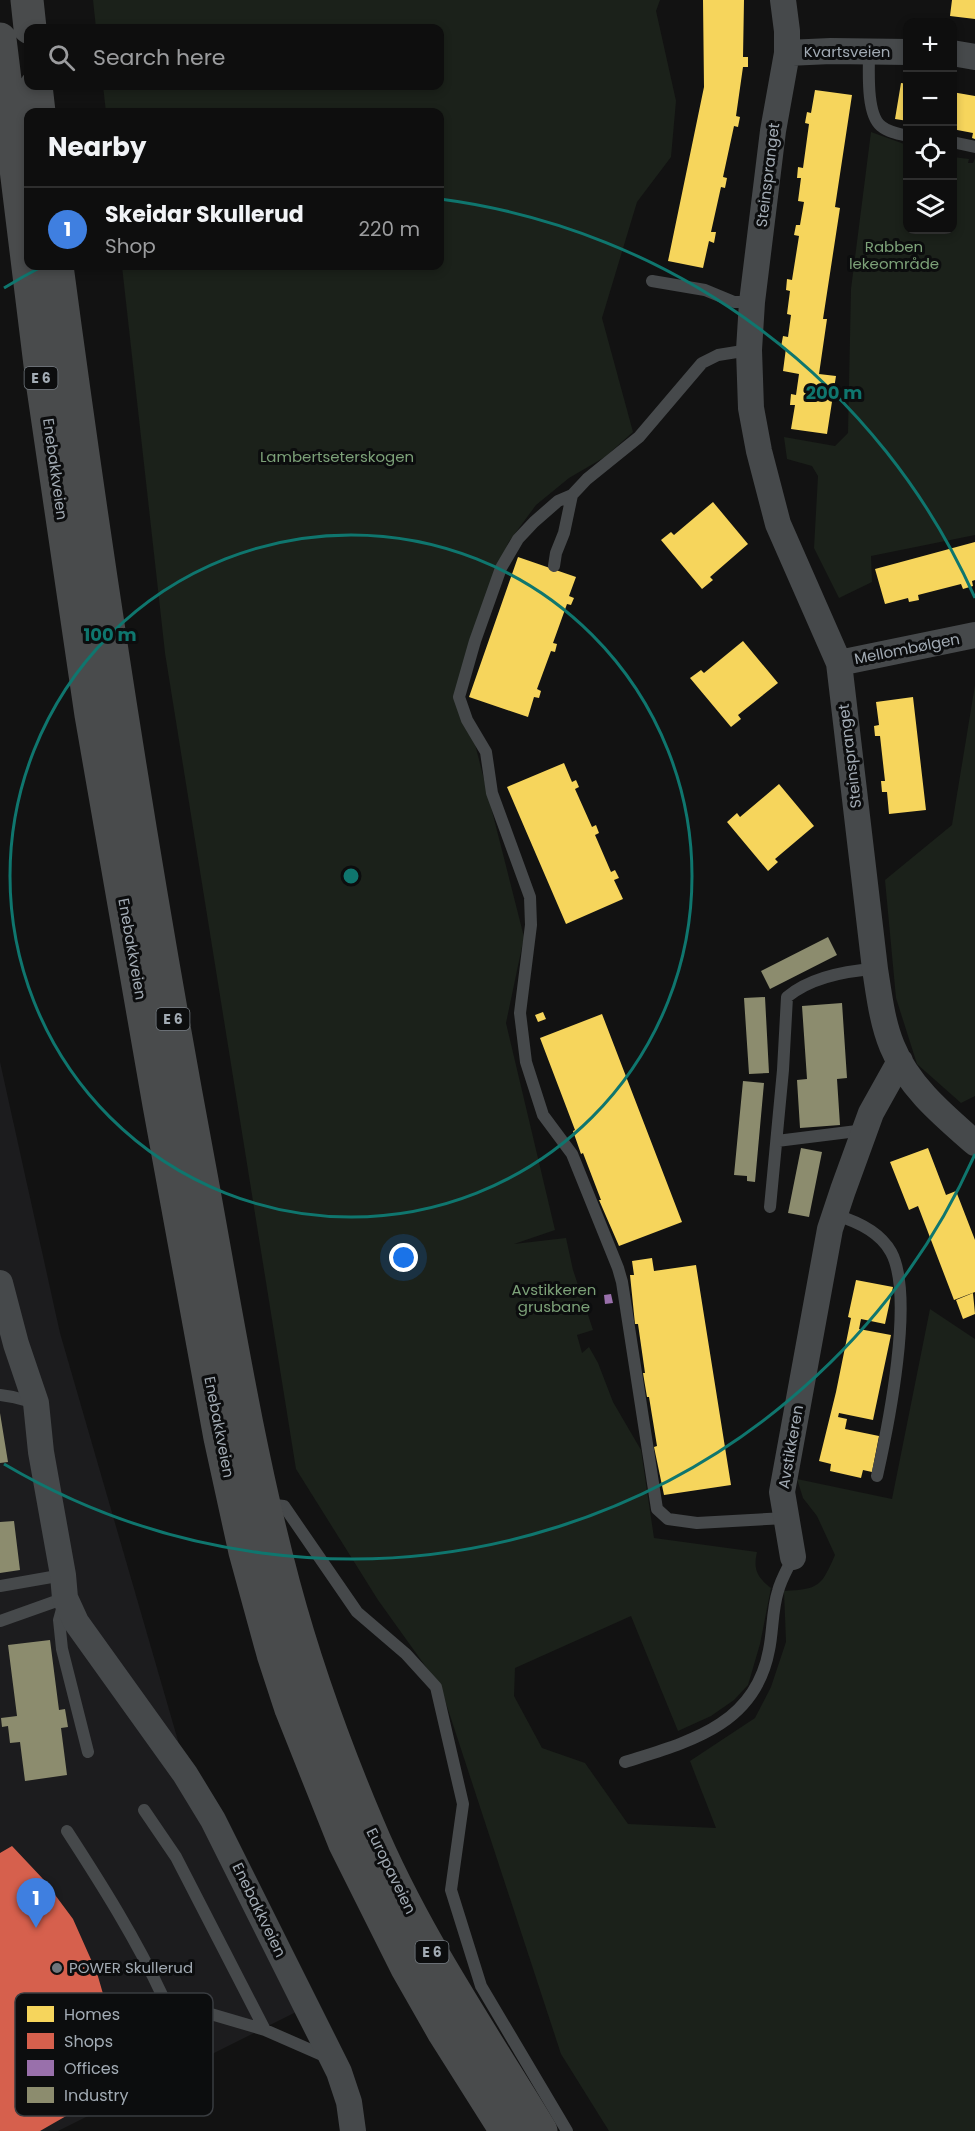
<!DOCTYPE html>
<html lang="en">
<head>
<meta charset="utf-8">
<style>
  :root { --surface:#0e0e0e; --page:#171717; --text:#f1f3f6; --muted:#9b9c9e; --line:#2e2e2e; --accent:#0b8043 }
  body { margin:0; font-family:Poppins,sans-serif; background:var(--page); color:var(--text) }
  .controls { position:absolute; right:18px; top:18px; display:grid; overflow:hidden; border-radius:12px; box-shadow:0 3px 9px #0003 }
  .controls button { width:54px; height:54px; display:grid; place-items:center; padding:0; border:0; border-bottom:2px solid var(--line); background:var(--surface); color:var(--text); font:30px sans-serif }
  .you { position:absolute; left:404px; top:1258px; width:21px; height:21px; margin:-15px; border:4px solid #fff; border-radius:50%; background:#1a73e8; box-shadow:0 0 0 9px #1a73e833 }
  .badge { display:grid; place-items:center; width:39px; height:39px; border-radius:50%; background:var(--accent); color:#fff; font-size:20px; font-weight:700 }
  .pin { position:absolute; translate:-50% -50px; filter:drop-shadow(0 2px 3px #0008) }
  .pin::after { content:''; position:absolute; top:32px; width:21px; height:18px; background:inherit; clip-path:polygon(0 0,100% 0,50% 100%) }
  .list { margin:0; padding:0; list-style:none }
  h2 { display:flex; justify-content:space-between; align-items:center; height:78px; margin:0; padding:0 24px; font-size:26px }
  h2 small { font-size:20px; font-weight:400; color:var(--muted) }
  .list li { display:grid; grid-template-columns:39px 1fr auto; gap:18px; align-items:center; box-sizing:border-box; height:84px; padding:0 24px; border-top:2px solid var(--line) }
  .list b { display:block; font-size:22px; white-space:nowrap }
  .list p { margin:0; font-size:20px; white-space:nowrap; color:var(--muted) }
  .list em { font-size:20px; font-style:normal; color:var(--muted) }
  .icon { flex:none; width:33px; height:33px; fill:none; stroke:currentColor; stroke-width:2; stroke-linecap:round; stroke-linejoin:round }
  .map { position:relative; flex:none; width:975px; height:2131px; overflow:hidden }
  .search { position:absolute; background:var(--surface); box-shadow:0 3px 9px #0003; left:24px; top:24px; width:420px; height:66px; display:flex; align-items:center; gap:15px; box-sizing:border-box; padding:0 21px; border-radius:12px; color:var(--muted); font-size:22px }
  .panel { position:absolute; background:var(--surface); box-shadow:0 3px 9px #0003; left:24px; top:108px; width:420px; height:162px; border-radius:12px }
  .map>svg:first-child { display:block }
  .built { fill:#1c1c1e }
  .green { fill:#1b211a }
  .homes { fill:#f6d55c }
  .shops { fill:#d6604d }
  .offices { fill:#9970ab }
  .industry { fill:#8c8c6e }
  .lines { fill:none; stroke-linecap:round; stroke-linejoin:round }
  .lane { stroke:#46494b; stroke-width:12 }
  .street { stroke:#46494b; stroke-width:26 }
  .highway { stroke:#494b4c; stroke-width:33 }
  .ring { fill:none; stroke:#0f766e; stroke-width:3 }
  .poi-dot { fill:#70757b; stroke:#0c0d0e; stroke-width:2 }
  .labels { text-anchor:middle; stroke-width:6; stroke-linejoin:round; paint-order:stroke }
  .shield { fill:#0c0d0e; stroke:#757c82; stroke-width:1.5 }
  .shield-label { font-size:14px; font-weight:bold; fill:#a2abb4 }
  .street-label { font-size:15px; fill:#a2abb4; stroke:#0c0d0e }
  .park-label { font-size:15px; fill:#7ca178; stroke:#0c0d0e }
  .poi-label { font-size:15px; fill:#a2abb4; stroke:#0c0d0e; text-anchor:start }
  .key { fill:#0c0d0e; stroke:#393c40; stroke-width:1.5 }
  .key-label { font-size:16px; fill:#a2abb4 }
  .centre { fill:#0f766e; stroke:#0c0d0e; stroke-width:3 }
  .ring-label { font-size:18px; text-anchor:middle; font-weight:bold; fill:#0f766e; stroke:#0c0d0e; stroke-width:6; stroke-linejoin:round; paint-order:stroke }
</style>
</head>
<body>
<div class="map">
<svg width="975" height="2131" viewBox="0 0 975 2131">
  <rect width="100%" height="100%" fill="#121212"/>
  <path class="built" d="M0 1062 60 1333 181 1751 308 2006 58 2131H0Z"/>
  <path class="green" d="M93 0H660L656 11 676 101 671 157 637 202 602 318 633 432 605 457 569 478 536 505 508 543 459 681 524 937 506 1023 555 1230 514 1244 566 1238 573 1270 593 1330 577 1335 582 1353 589 1347 598 1363 613 1402 641 1450 654 1538 757 1552C753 1570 757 1577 771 1588L760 1644 748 1685 734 1700 711 1716 678 1731 631 1616 515 1668 514 1696 542 1748 585 1763 628 1824 716 1828 690 1761 755 1718 771 1687 786 1642 784 1591C819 1589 821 1587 835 1555L817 1516 803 1498 797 1479 892 1499 930 1309 975 1339V2131H609L561 2054 441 1688 378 1600 296 1469 165 653 122 266H440V112H106L103 86H440V28H96Z
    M871 132 907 145 908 230H952L953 157 969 159 968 163H973L975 158V535L871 556 872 582 839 598 814 548 818 476 812 466 787 459 784 437 835 446 848 433 851 289Z
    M975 685V1096L961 1103 917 1064 896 998 885 880 952 825Z"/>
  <path class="homes" d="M703 0H744L743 57H748V67H743L736 116 740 117 738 127 734 126 723 177 727 178 725 188 721 187 711 232H716L714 243 709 241 703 268 668 261 704 87Z
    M952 0H975V19L950 16Z
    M901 83 908 84V121L895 119Z
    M815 90 852 95 835 207 840 208 823 319H827L819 374 836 376 827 434 791 429 795 405H790L791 394 796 395 799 374 783 371 786 348 781 347 783 336 788 337 791 315 787 314 790 291 786 290 787 279 792 280 799 236 794 235 796 225H800L804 202 798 201 801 178H797L798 167 803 168 809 124 805 123 807 112 811 113Z
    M952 92 975 96V139L972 138 973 133 952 129Z
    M713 502 748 544 710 577 713 580 702 589 661 540 671 532 674 535Z
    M975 542V580L972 581 973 586 963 589 961 584 918 595 919 600 909 602 908 598 885 604 875 569Z
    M518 557 576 577 569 596 574 598 571 605 567 604 553 643 557 644 555 652 551 651 537 689 541 691 539 698 534 697 528 717 469 697Z
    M743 641 778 683 738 715 741 719 731 727 690 678 701 670 704 673Z
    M913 697 926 810 889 814 887 792H882L881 781H885L880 736H875L874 726 879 725 876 702Z
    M564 763 572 782 576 780 579 787 575 789 592 827 596 825 599 833 595 835 611 872 615 870 619 878 614 880 623 899 566 924 507 787Z
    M779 784 814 826 775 859 778 862 768 871 727 822 737 813 740 817Z
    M543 1012 546 1019 538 1022 535 1015Z
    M602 1014 682 1222 619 1246 599 1200H601L583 1153 581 1154 573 1131 575 1130 540 1038Z
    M928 1148 946 1195 956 1191 975 1240V1292L954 1300 918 1206 909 1210 890 1162Z
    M652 1258 654 1271 696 1265 731 1485 664 1495 654 1447 657 1446 649 1397H647L643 1373H645L638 1324H635L630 1275H634L632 1261Z
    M856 1280 893 1287 885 1324 861 1319 859 1329 891 1335 873 1420 839 1413 838 1417 847 1419 845 1429 879 1436 872 1472 863 1470 861 1478 830 1471 831 1464 819 1461 836 1392 851 1318 848 1317Z
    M973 1293 975 1314 963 1319 956 1300Z"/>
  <path class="shops" d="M12 1846 44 1880 73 1919 97 1973 110 2018 98 2025 104 2035 83 2047 100 2078 107 2074 113 2085 106 2089 108 2092 40 2131H0V1853Z"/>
  <path class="offices" d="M611 1294 613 1303 605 1304 604 1295Z"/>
  <path class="industry" d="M828 937 837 955 770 989 761 971Z
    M765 997 769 1073 749 1074 744 998Z
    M842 1003 847 1078 837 1079 840 1125 800 1128 797 1080 807 1079 802 1006Z
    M743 1081 764 1083 755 1182 747 1181V1176L734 1175Z
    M801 1148 822 1152 809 1217 788 1213Z
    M0 1413 8 1462 0 1463Z
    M14 1521 20 1570 0 1573V1522Z
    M50 1640 59 1710 65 1709 68 1727 61 1728 67 1775 25 1781 20 1742 10 1743 8 1726 2 1727 1 1718 17 1716 8 1645Z"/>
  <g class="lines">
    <path class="lane" d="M869 52C869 70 866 114 881 126 888 132 899 134 908 136
      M952 142 975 147
      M652 281 705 290 734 302H752
      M749 350 718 355 702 363 639 437 587 479 572 495 558 501 534 522 518 539 501 568 475 641 459 697 467 720 486 752 492 793 530 897 531 925 520 1013 526 1062 543 1115 572 1154 618 1268 622 1282 657 1509 668 1519 697 1523 786 1518
      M554 566 556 553 564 533 572 495
      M777 1141 865 1130
      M770 1207 783 1070 787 997C811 977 844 971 875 969
      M835 1215C856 1221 880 1232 891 1252 915 1296 888 1427 877 1476
      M0 1395 13 1397 36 1403
      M265 1504 284 1506 357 1612 406 1654 436 1687 463 1804 451 1890 481 1986 567 2131
      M0 1586 63 1575
      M64 1602 59 1620 62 1649 88 1752
      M0 1621 65 1598
      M625 1762C688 1742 755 1726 769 1650 773 1631 772 1610 778 1591 781 1579 788 1568 793 1557
      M144 1810 176 1857 265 2030
      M67 1831C102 1885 136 1939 163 1997L187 2007 265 2030 329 2058"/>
    <path class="street" d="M783 0 787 31V53L773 131 752 302 749 350 751 408 759 451 778 524 839 663 875 969C879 994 882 1022 892 1046 908 1086 943 1115 975 1143
      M787 53 831 51 908 52
      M952 53 975 57
      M839 663 975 635
      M0 1283 16 1344 36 1403 41 1452 63 1575 65 1598 76 1622 185 1774 213 1820 339 2072 349 2102 353 2131
      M793 1557 782 1492 830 1229 843 1190 871 1113 900 1061"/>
    <path class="highway" d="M27 0 30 28
      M0 39 42 381 91 715 159 1105 220 1438 245 1552 273 1654 291 1709 344 1842 407 1968 444 2033 506 2131
      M36 86 39 112
      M57 266C97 566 143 865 199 1164 225 1304 247 1447 284 1585 306 1667 335 1747 368 1825 413 1933 481 2032 541 2131"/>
  </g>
  <g class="ring">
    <circle cx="351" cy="876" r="341"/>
    <path d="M975 1154A683 683 0 0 1 4 1464M4 288A683 683 0 0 1 41 267M440 199A683 683 0 0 1 975 598"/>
  </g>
  <circle class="poi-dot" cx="57" cy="1968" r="6"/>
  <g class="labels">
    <g class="shield">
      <rect x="24.5" y="367" width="33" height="22" rx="4.5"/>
      <rect x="156.5" y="1008" width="33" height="22" rx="4.5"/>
      <rect x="415.5" y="1941" width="33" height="22" rx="4.5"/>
    </g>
    <g class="shield-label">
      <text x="41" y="383">E 6</text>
      <text x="173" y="1024">E 6</text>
      <text x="432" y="1957">E 6</text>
    </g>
    <g class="street-label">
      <text x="847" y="57">Kvartsveien</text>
      <text transform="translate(768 175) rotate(-83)" y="5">Steinspranget</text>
      <text transform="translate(55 469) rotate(82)" y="5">Enebakkveien</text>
      <text transform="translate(907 649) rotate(-11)" y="5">Mellombølgen</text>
      <text transform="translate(850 756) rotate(-97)" y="5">Steinspranget</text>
      <text transform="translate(132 949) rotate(80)" y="5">Enebakkveien</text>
      <text transform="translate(219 1427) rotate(79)" y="5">Enebakkveien</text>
      <text transform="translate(791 1447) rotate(-80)" y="5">Avstikkeren</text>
      <text transform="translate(391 1871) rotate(64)" y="5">Europaveien</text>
      <text transform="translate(259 1910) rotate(64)" y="5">Enebakkveien</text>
    </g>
    <g class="park-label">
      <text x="894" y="252">Rabben<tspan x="894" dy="17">lekeområde</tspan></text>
      <text x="337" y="462">Lambertseterskogen</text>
      <text x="554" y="1295">Avstikkeren<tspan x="554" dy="17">grusbane</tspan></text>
    </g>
    <g class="poi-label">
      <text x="69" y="1973">POWER Skullerud</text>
    </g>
  </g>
  <rect x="15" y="1993" width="198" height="123" rx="9" class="key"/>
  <rect x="27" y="2006" width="27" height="16" fill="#f6d55c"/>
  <rect x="27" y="2033" width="27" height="16" fill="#d6604d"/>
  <rect x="27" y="2060" width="27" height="16" fill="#9970ab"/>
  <rect x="27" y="2087" width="27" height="16" fill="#8c8c6e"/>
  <g class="key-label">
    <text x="64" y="2020">Homes</text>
    <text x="64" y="2047">Shops</text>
    <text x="64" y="2074">Offices</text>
    <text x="64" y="2101">Industry</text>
  </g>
  <circle cx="351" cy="876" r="9" class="centre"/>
  <g class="ring-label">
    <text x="834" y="399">200 m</text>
    <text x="110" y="641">100 m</text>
  </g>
</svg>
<div class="controls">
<button>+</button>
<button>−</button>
<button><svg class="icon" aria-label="locate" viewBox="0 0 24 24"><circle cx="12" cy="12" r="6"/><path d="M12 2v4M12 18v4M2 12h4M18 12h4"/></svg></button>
<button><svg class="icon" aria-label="layers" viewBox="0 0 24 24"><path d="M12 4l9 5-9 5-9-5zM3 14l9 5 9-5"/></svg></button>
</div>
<div class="you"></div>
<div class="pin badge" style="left:36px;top:1928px;background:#3f7fe0">1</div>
<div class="search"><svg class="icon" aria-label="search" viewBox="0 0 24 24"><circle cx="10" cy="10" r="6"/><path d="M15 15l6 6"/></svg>Search here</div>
<section class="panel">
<h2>Nearby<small></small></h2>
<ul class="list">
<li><span class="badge" style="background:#3f7fe0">1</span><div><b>Skeidar Skullerud</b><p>Shop</p></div><em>220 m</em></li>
</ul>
</section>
</div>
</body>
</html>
